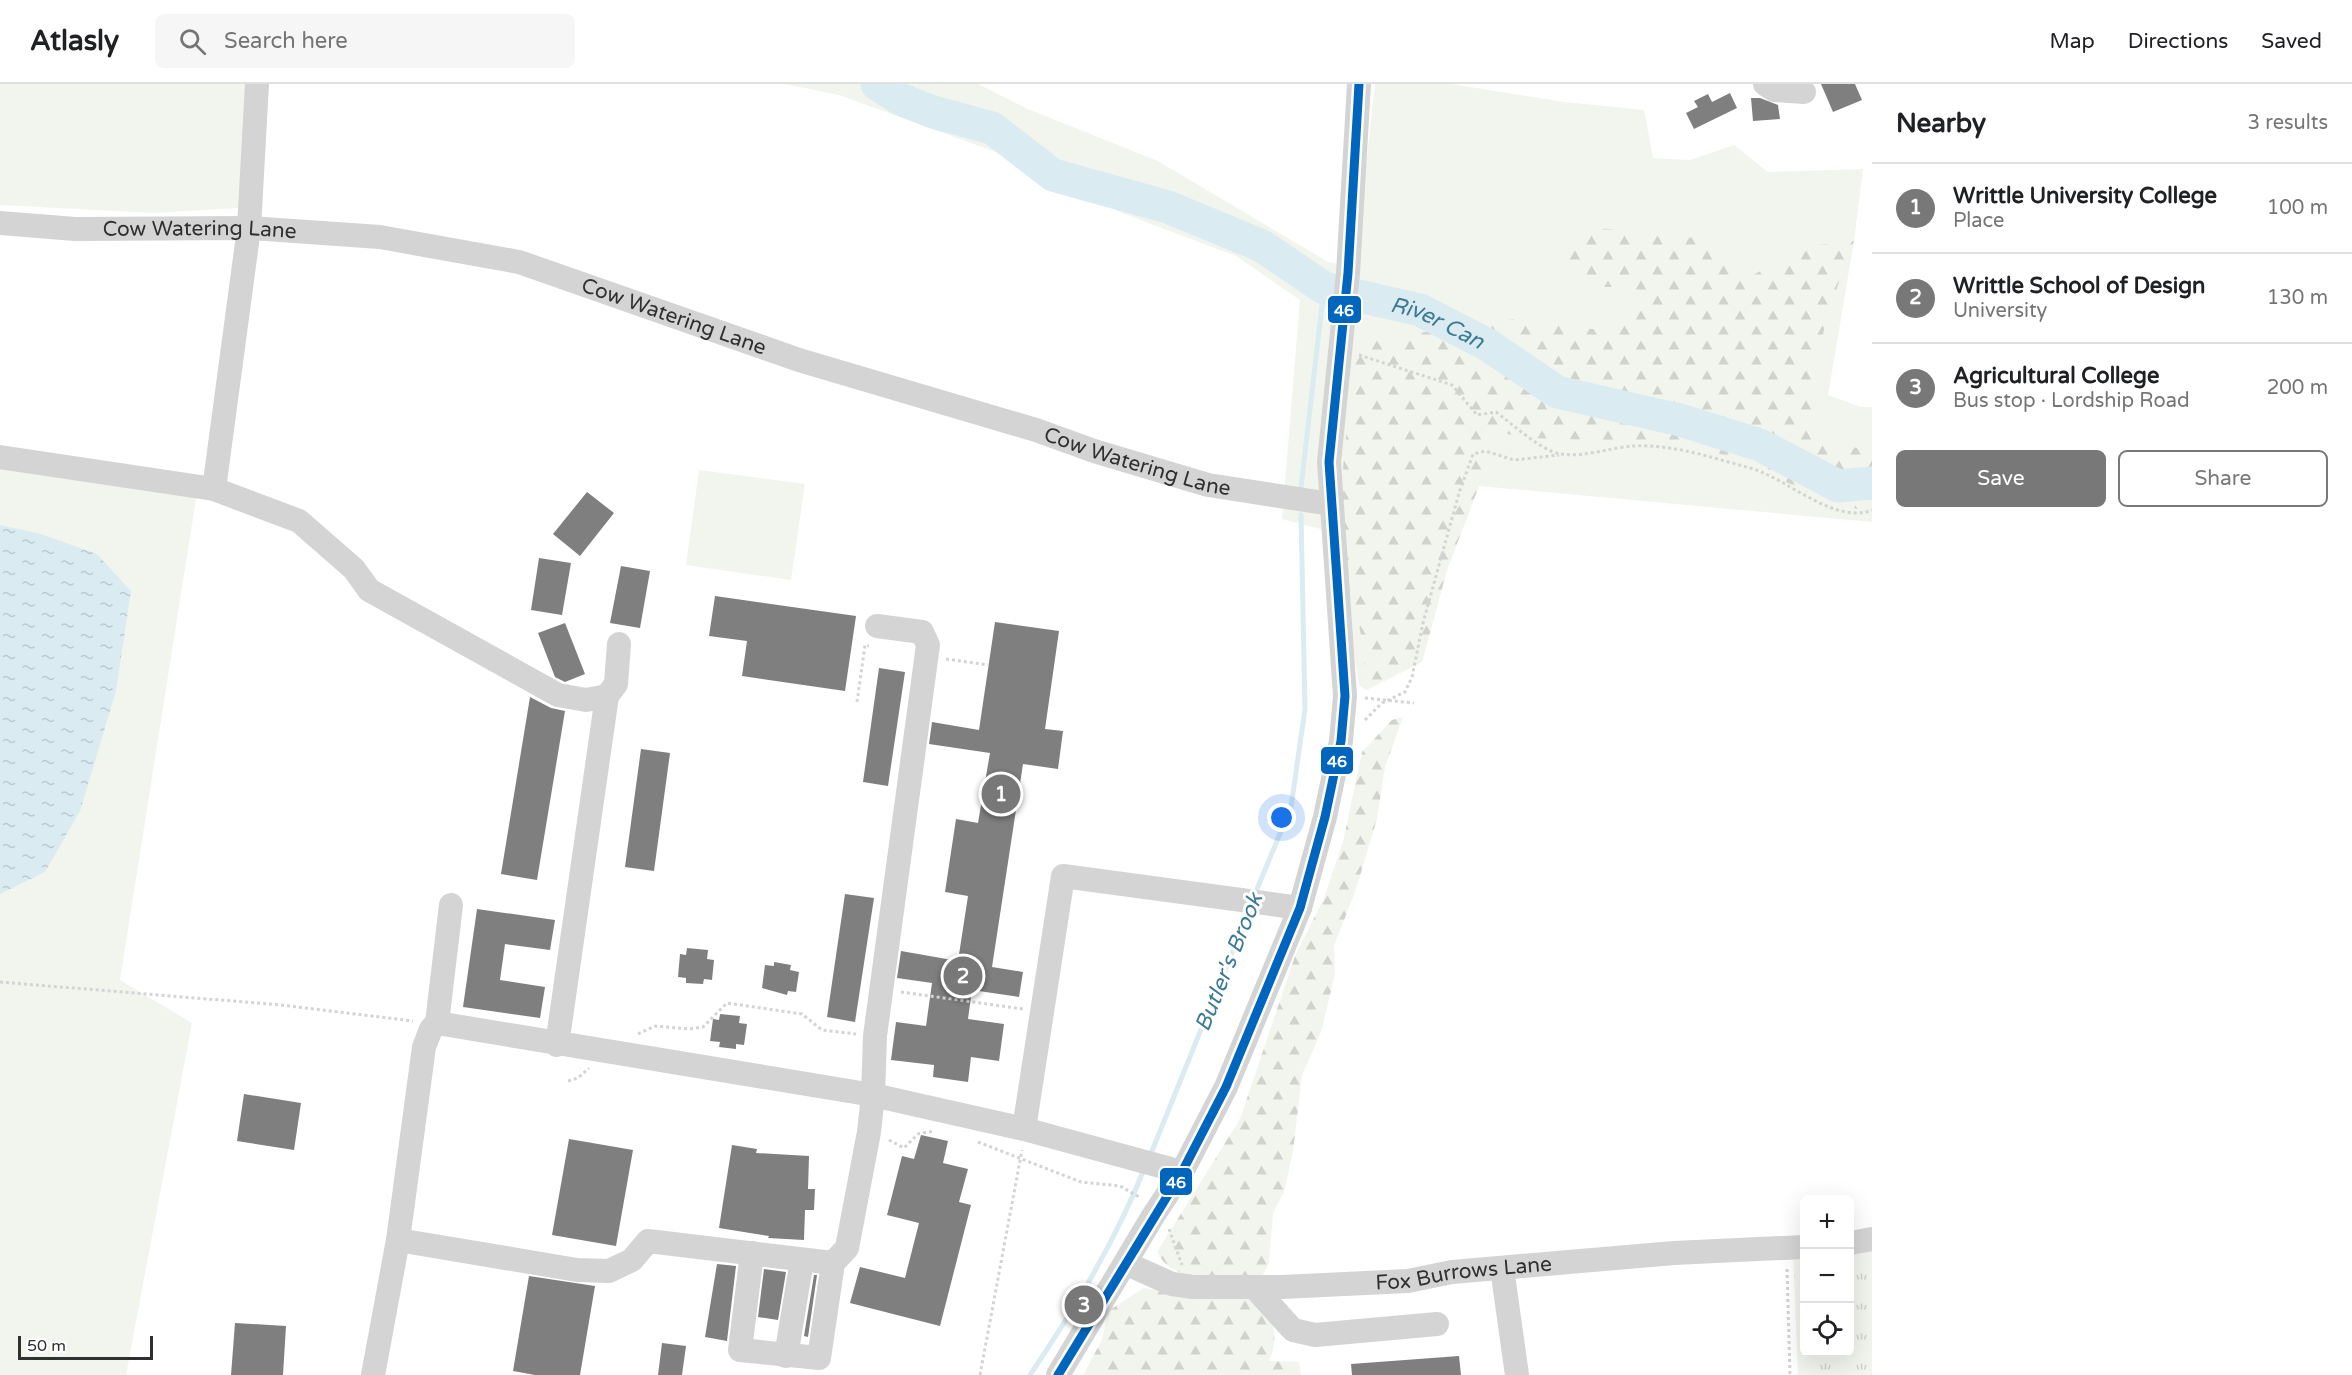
<!DOCTYPE html>
<html lang="en">
<head>
<meta charset="utf-8">
<style>
  :root { --surface:#fff; --page:#f6f6f6; --text:#202124; --muted:#757577; --line:#e0e0e0; --accent:#787878 }
  body { margin:0; font-family:"Varela Round",sans-serif; background:var(--page); color:var(--text) }
  .controls { position:absolute; right:18px; bottom:18px; display:grid; overflow:hidden; border-radius:9px; box-shadow:0 6px 24px #0002 }
  .controls button { width:54px; height:54px; display:grid; place-items:center; padding:0; border:0; border-bottom:2px solid var(--line); background:var(--surface); color:var(--text); font:30px sans-serif }
  .scale { position:absolute; left:18px; bottom:15px; width:135px; box-sizing:border-box; padding-left:6px; border:3px solid #303030; border-top:0; font-size:16px; line-height:21px; white-space:nowrap; color:#303030; -webkit-text-stroke:4px #fff; paint-order:stroke }
  .you { position:absolute; left:1282px; top:734px; width:21px; height:21px; margin:-15px; border:4px solid #fff; border-radius:50%; background:#1a73e8; box-shadow:0 0 0 9px #1a73e833 }
  .badge { display:grid; place-items:center; width:39px; height:39px; border-radius:50%; background:var(--accent); color:#fff; font-size:20px; font-weight:700 }
  .pin { position:absolute; translate:-50% -50%; border:3px solid #fff; box-shadow:0 2px 6px #0006 }
  .list { margin:0; padding:0; list-style:none }
  h2 { display:flex; justify-content:space-between; align-items:center; height:78px; margin:0; padding:0 24px; font-size:26px }
  h2 small { font-size:20px; font-weight:400; color:var(--muted) }
  .list li { display:grid; grid-template-columns:39px 1fr auto; gap:18px; align-items:center; box-sizing:border-box; height:90px; padding:0 24px; border-top:2px solid var(--line) }
  .list b { display:block; font-size:22px; white-space:nowrap }
  .list p { margin:0; font-size:20px; white-space:nowrap; color:var(--muted) }
  .list em { font-size:20px; font-style:normal; color:var(--muted) }
  .actions { display:flex; gap:12px; padding:18px 24px }
  .actions a { flex:1; padding:14px 0; border:2px solid var(--accent); border-radius:9px; text-align:center; font-size:21px; color:var(--accent) }
  .actions .main { background:var(--accent); color:#fff }
  .icon { flex:none; width:33px; height:33px; fill:none; stroke:currentColor; stroke-width:2; stroke-linecap:round; stroke-linejoin:round }
  .map { position:relative; flex:none; width:1872px; height:1291px; overflow:hidden }
  header { display:flex; align-items:center; gap:36px; box-sizing:border-box; height:84px; padding:0 30px; background:var(--surface); border-bottom:2px solid var(--line) }
  header strong { font-size:28px }
  nav { display:flex; gap:33px; margin-inline-start:auto; font-size:21px }
  .search { width:420px; height:54px; background:var(--page); display:flex; align-items:center; gap:15px; box-sizing:border-box; padding:0 21px; border-radius:9px; color:var(--muted); font-size:22px }
  main { display:flex }
  aside { flex:1; background:var(--surface) }
  .map>svg:first-child { display:block }
  .grass { fill:#f2f5ed }
  .forest { fill:url(#forest-firs) }
  .park { fill:url(#park-tufts) }
  .water { fill:url(#water-ripples) }
  .lines { fill:none; stroke-linecap:round; stroke-linejoin:round }
  .stream { stroke:#dbebf2; stroke-width:5 }
  .river { stroke:#dbebf2; stroke-width:33 }
  .building { fill:#7f7f7f }
  .path { stroke:#d4d4d4; stroke-width:3; stroke-dasharray:3 3; stroke-linecap:butt }
  .minor { stroke:#d4d4d4; stroke-width:24 }
  .bus-1-casing { stroke:#fff; stroke-width:14 }
  .bus-1 { stroke:#0065bd; stroke-width:9 }
  .labels { text-anchor:middle; stroke-width:6; stroke-linejoin:round; paint-order:stroke }
  .street-label { font-size:21px; fill:#303030; stroke:#fff }
  .water-label { font-size:22px; font-style:italic; fill:#3d7a93; stroke:#fff }
  .line-badge { stroke:#fff; stroke-width:2 }
  .badge-label { font-size:16px; text-anchor:middle; font-weight:bold; fill:#fff }
</style>
</head>
<body>
<header>
<strong>Atlasly</strong>
<div class="search"><svg class="icon" aria-label="search" viewBox="0 0 24 24"><circle cx="10" cy="10" r="6"/><path d="M15 15l6 6"/></svg>Search here</div>
<nav><a>Map</a><a>Directions</a><a>Saved</a></nav>
</header>
<main>
<div class="map">
<svg width="1872" height="1291" viewBox="0 0 1872 1291">
  <defs>
    <pattern id="forest-firs" width="22" height="20" patternUnits="userSpaceOnUse" patternTransform="scale(1.5)"><rect width="22" height="20" fill="#f2f5ed"/><path d="M5 1l3.5 6h-7zM16 11l3.5 6h-7z" fill="#d0d2cc"/></pattern>
    <pattern id="park-tufts" width="24" height="20" patternUnits="userSpaceOnUse" patternTransform="scale(1.5)"><rect width="24" height="20" fill="#f2f5ed"/><path d="M3 7l-1-3M5 7V3M7 7l1-3M15 17l-1-3M17 17v-4M19 17l1-3" fill="none" stroke="#d0d2cc"/></pattern>
    <pattern id="water-ripples" width="26" height="14" patternUnits="userSpaceOnUse" patternTransform="scale(1.5)"><rect width="26" height="14" fill="#dbebf2"/><path d="M2 4q2-2 4 0t4 0M15 11q2-2 4 0t4 0" fill="none" stroke="#bccad0"/></pattern>
  </defs>
  <rect width="100%" height="100%" fill="#fff"/>
  <path class="grass" d="M0 0H262L252 123 154 129 0 121Z
    M785 0H978L1028 25 1158 77 1328 178 1355 184 1375 0H1452L1564 18 1644 26 1653 74 1690 76 1734 61 1768 88 1863 85 1854 157 1828 311 1861 323H1872V438L1479 402 1447 486 1422 578 1366 606 1359 601 1345 512 1340 450 1282 435 1300 216 1236 172 1122 129 1004 71 839 11Z
    M0 376 198 402 120 896 192 939 126 1291H0Z
    M699 386 805 400 791 496 686 481Z"/>
  <path class="forest" d="M1595 144 1655 148 1707 156 1749 193 1809 162 1854 157C1837 203 1804 289 1815 337 1818 346 1822 355 1825 363L1872 364V425L1862 426 1827 418 1745 378 1689 360 1534 354 1486 347 1479 402 1447 486 1422 578 1366 606 1364 566 1340 450 1344 369 1358 258 1521 234 1599 246 1632 226 1635 203H1579L1563 170Z
    M1403 633 1385 683 1377 735 1356 805 1334 862 1335 890 1321 948 1302 991 1293 1067 1284 1108 1273 1129 1269 1179 1260 1196C1228 1195 1174 1202 1157 1168L1240 1035 1295 872 1324 814 1343 758 1362 668 1392 636Z
    M1144 1204 1187 1211 1230 1209 1263 1217C1274 1238 1279 1254 1269 1277L1299 1278 1301 1291H1083L1102 1256 1108 1227Z"/>
  <path class="park" d="M1872 1155V1291H1798L1793 1169 1804 1167V1268H1850V1159Z"/>
  <path class="water" d="M0 441 41 450 97 470 131 507 116 607 80 727 45 788 0 810Z"/>
  <g class="lines">
    <path class="stream" d="M1301 403 1324 204
      M1255 810 1291 723 1305 625 1301 431
      M1150 1072 1250 824
      M1030 1291C1075 1224 1115 1158 1145 1083"/>
    <path class="river" id="s1" d="M877 0 900 15 933 28 992 44 1053 91 1168 123 1262 162 1324 204 1420 226 1488 261 1557 308 1680 336 1760 361 1838 402 1872 399"/>
  </g>
  <path class="building" d="M1821 0H1855L1862 16 1833 28Z
    M1730 9 1737 24 1694 45 1686 29 1698 23 1694 17 1708 10 1712 18Z
    M1751 14H1760L1778 21 1780 35 1753 37Z
    M587 408 614 429 580 472 553 450Z
    M539 474 571 479 562 531 531 526Z
    M621 482 650 487 640 544 610 539Z
    M715 512 856 532 845 607 742 592 747 557 709 552Z
    M995 538 1059 547 1045 645 1063 647 1058 685 1023 680 992 883 1023 888 1019 913 972 906 968 935 1004 940 999 977 971 973 968 998 933 993 934 981 891 976 896 938 926 942 932 899 897 894 901 867 958 877 968 812 945 808 956 735 978 739 990 669 929 660 932 638 979 646Z
    M565 539 585 590 565 598 555 593 538 549Z
    M879 584 905 588 888 702 863 698Z
    M530 613 551 624 565 627 537 796 501 790Z
    M641 665 670 669 654 787 625 783Z
    M845 810 874 814 855 938 827 933Z
    M477 825 555 836 550 866 505 860 500 896 545 903 540 934 463 923Z
    M687 864 708 866 707 875 714 876 712 896 704 895 703 900 686 899V894L678 893 680 870 686 871Z
    M774 878 791 881 790 886 799 888 796 908 788 907 787 911 762 904 765 881 774 882Z
    M720 930 740 932 739 939 747 940 744 961 736 960V965L719 963 720 958 710 957 713 935 719 936Z
    M244 1010 301 1019 294 1066 237 1057Z
    M921 1051 948 1057 943 1079 968 1085 959 1118 971 1121 940 1242 850 1219 860 1183 905 1194 919 1139 887 1131 902 1072 914 1075Z
    M569 1055 633 1066 616 1162 552 1151Z
    M732 1061 757 1065 756 1069 809 1072 808 1105H815L814 1126H805L804 1156 768 1154 769 1152 719 1144Z
    M717 1180 736 1182 727 1257 705 1253Z
    M764 1185 786 1188 778 1236 758 1233Z
    M814 1191H817L808 1253 804 1252Z
    M529 1192 595 1202 580 1291H535L513 1287Z
    M235 1239 286 1242 283 1291H231Z
    M662 1259 686 1262 682 1291H658Z
    M1459 1272 1461 1291H1352L1351 1280Z"/>
  <g class="lines">
    <path class="path" d="M1359 271 1452 301 1477 331 1496 328C1512 340 1543 368 1561 370 1584 374 1611 363 1634 362 1673 360 1713 374 1750 384 1787 394 1834 441 1872 426
      M946 575 989 581
      M1365 614 1414 619
      M857 618 865 561 869 562
      M1365 636 1382 619 1405 608 1412 593 1423 539 1459 409 1473 370 1485 367 1514 376 1559 371
      M0 898 281 921 413 937
      M901 908 1023 925
      M638 950 655 942 689 945 703 943 727 919 802 930 822 946 856 950
      M568 997 578 994 589 984
      M889 1056 904 1064 918 1050 934 1047
      M978 1058 1081 1098 1120 1102 1141 1114
      M1169 1145 1182 1181
      M1787 1185 1790 1291
      M980 1291 1022 1066"/>
    <g class="minor">
      <path d="M257 0 249 144 214 405 299 437 354 485 369 506 558 611 586 616 607 612 616 600 619 560"/>
      <path d="M1765 0 1774 6 1804 8"/>
      <path id="s2" d="M0 139 75 145 249 144 380 153 519 178 799 276 1036 346 1094 367 1208 401 1331 420"/>
      <path d="M0 373 214 405"/>
      <path d="M437 939 873 1011 1024 1045 1182 1088"/>
      <path d="M557 961 607 612"/>
      <path d="M1024 1045 1063 792 1300 824"/>
      <path d="M398 1156 577 1186 609 1187 632 1176 648 1157 833 1179"/>
      <path d="M1850 1159 1872 1155"/>
      <path d="M752 1169 740 1266 819 1274 833 1179 847 1164 869 1048 873 1011 875 952 928 561 922 548 877 542"/>
      <path id="s3" d="M1125 1179 1172 1200 1193 1203H1282L1408 1197 1452 1188 1674 1169 1804 1163"/>
      <path d="M1502 1184 1517 1291"/>
      <path d="M1254 1203 1293 1246 1315 1251 1437 1240"/>
      <path d="M786 1272 802 1176"/>
      <path d="M373 1291 398 1156 424 963 431 945 437 939 451 821"/>
      <path d="M1058 1291 1153 1132 1182 1088 1226 1003 1300 824 1325 733 1341 657 1345 612 1329 378 1348 189 1359 0"/>
    </g>
    <defs>
      <path id="bus-1" d="M1058 1291 1182 1088 1226 1003 1300 824 1325 733 1341 657 1345 612 1329 378 1348 189 1359 0"/>
    </defs>
    <use href="#bus-1" class="bus-1-casing"/>
    <use href="#bus-1" class="bus-1"/>
  </g>
  <g class="labels">
    <g class="street-label">
      <text dy="7" stroke="none"><textPath href="#s2" startOffset="200">Cow Watering Lane</textPath></text>
      <text dy="7" stroke="none"><textPath href="#s2" startOffset="686">Cow Watering Lane</textPath></text>
      <text dy="7" stroke="none"><textPath href="#s2" startOffset="1172">Cow Watering Lane</textPath></text>
      <text dy="7" stroke="none"><textPath href="#s3" startOffset="344">Fox Burrows Lane</textPath></text>
    </g>
    <g class="water-label">
      <text dy="8" stroke="none"><textPath href="#s1" startOffset="616">River Can</textPath></text>
      <text transform="translate(1228 878) rotate(-68)" y="8">Butler's Brook</text>
    </g>
  </g>
  <g class="line-badge">
    <rect x="1327" y="211" width="35" height="29" rx="6" fill="#0065bd"/>
    <rect x="1320" y="662" width="34" height="29" rx="6" fill="#0065bd"/>
    <rect x="1159" y="1083" width="34" height="29" rx="6" fill="#0065bd"/>
  </g>
  <g class="badge-label">
    <text x="1344" y="232">46</text>
    <text x="1337" y="683">46</text>
    <text x="1176" y="1104">46</text>
  </g>
</svg>
<div class="controls">
<button>+</button>
<button>−</button>
<button><svg class="icon" aria-label="locate" viewBox="0 0 24 24"><circle cx="12" cy="12" r="6"/><path d="M12 2v4M12 18v4M2 12h4M18 12h4"/></svg></button>
</div>
<div class="scale">50 m</div>
<div class="you"></div>
<div class="pin badge" style="left:1001px;top:710px">1</div>
<div class="pin badge" style="left:963px;top:892px">2</div>
<div class="pin badge" style="left:1084px;top:1221px">3</div>
</div>
<aside>
<h2>Nearby<small>3 results</small></h2>
<ul class="list">
<li><span class="badge">1</span><div><b>Writtle University College</b><p>Place</p></div><em>100 m</em></li>
<li><span class="badge">2</span><div><b>Writtle School of Design</b><p>University</p></div><em>130 m</em></li>
<li><span class="badge">3</span><div><b>Agricultural College</b><p>Bus stop · Lordship Road</p></div><em>200 m</em></li>
</ul>
<div class="actions"><a class="main">Save</a><a>Share</a></div>
</aside>
</main>
</body>
</html>
